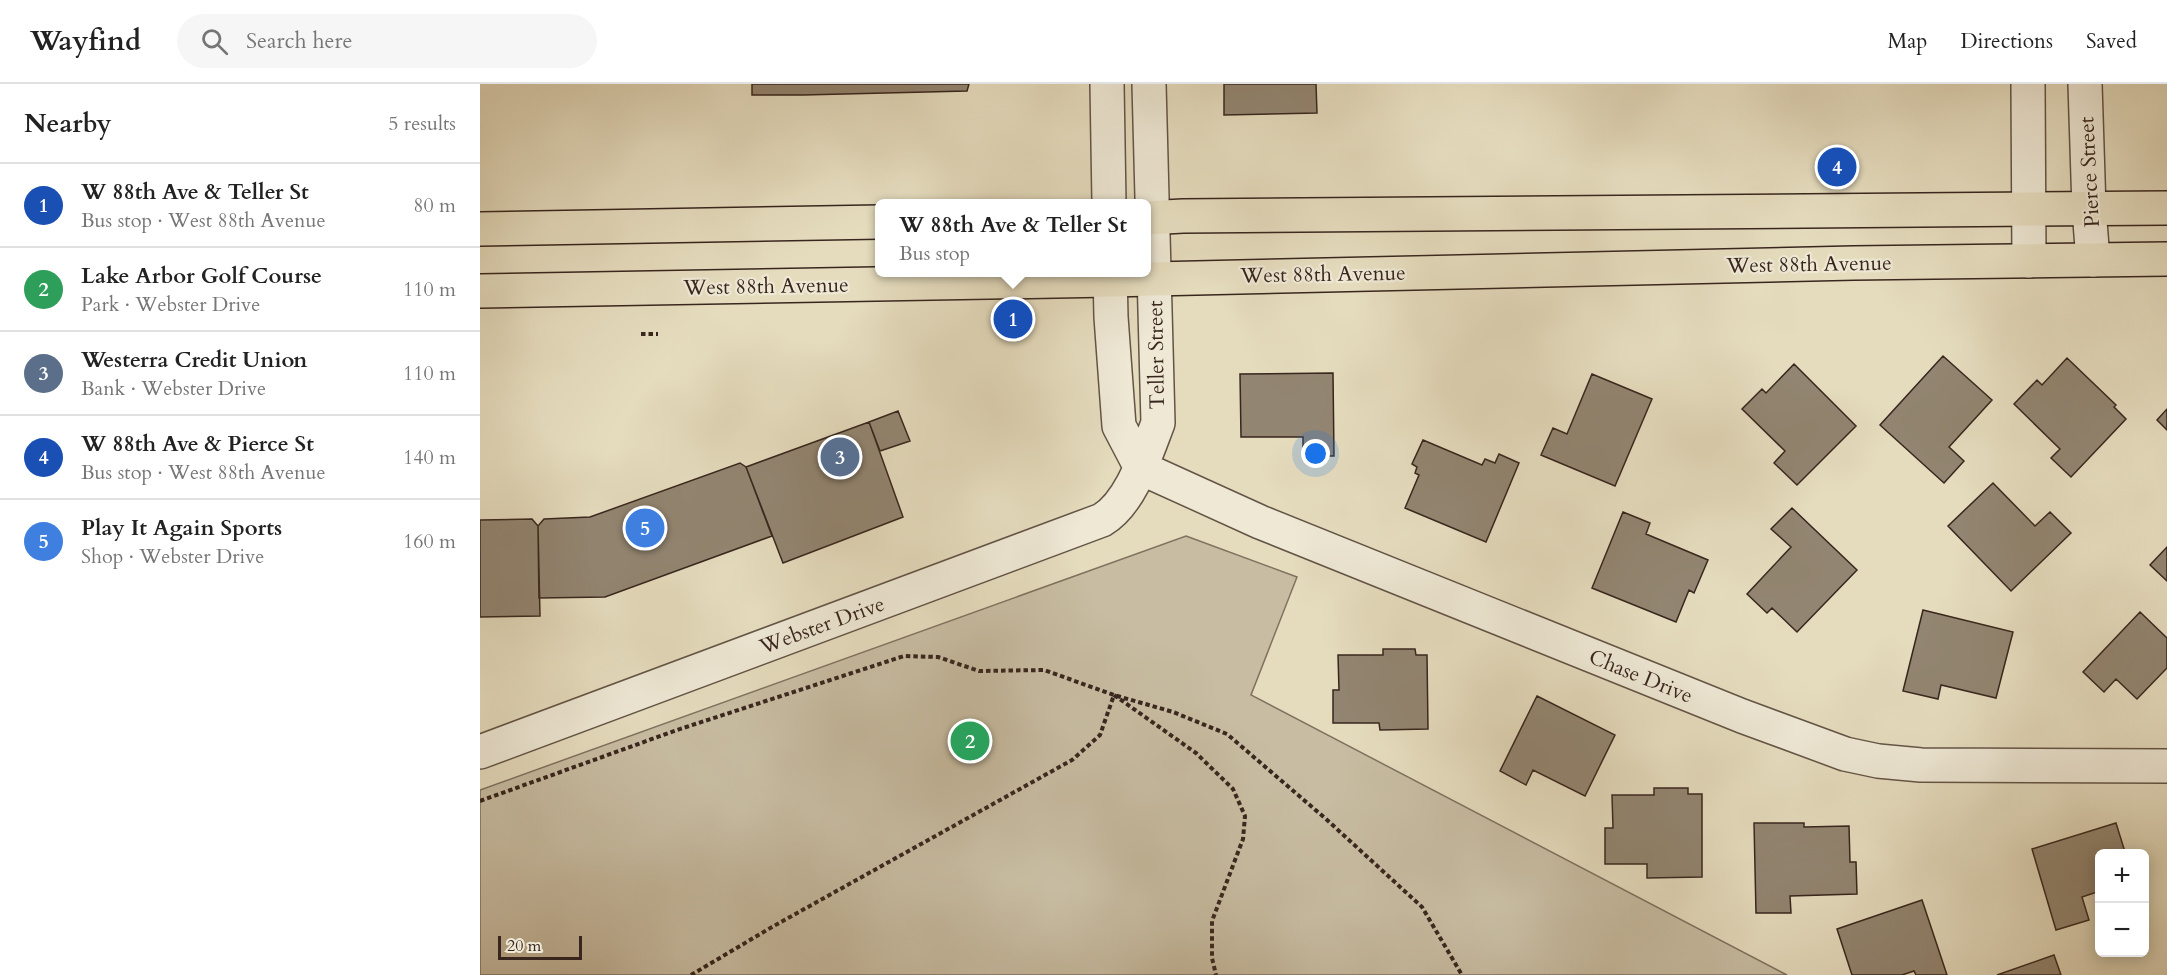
<!DOCTYPE html>
<html lang="en">
<head>
<meta charset="utf-8">
<style>
  :root { --surface:#fff; --page:#f6f6f6; --text:#222; --muted:#767676; --line:#e0e0e0; --accent:#7c3aed }
  body { margin:0; font-family:Cardo,serif; background:var(--page); color:var(--text) }
  .controls { position:absolute; right:18px; bottom:18px; display:grid; overflow:hidden; border-radius:9px; box-shadow:0 3px 15px #0003 }
  .controls button { width:54px; height:54px; display:grid; place-items:center; padding:0; border:0; border-bottom:2px solid var(--line); background:var(--surface); color:var(--text); font:30px sans-serif }
  .scale { position:absolute; left:18px; bottom:15px; width:84px; box-sizing:border-box; padding-left:6px; border:3px solid #38261e; border-top:0; font-size:16px; line-height:21px; white-space:nowrap; color:#38261e; -webkit-text-stroke:4px #eee8d5; paint-order:stroke }
  .you { position:absolute; left:836px; top:370px; width:21px; height:21px; margin:-15px; border:4px solid #fff; border-radius:50%; background:#1a73e8; box-shadow:0 0 0 9px #1a73e833 }
  .badge { display:grid; place-items:center; width:39px; height:39px; border-radius:50%; background:var(--accent); color:#fff; font-size:20px; font-weight:700 }
  .pin { position:absolute; translate:-50% -50%; border:3px solid #fff; box-shadow:0 2px 6px #0006 }
  .popup { position:absolute; left:395px; top:115px; width:276px; height:78px; box-sizing:border-box; display:grid; place-content:center; border-radius:9px; background:var(--surface); filter:drop-shadow(0 2px 4px #0005); font-size:20px; white-space:nowrap; color:var(--muted) }
  .popup b { font-size:22px; color:var(--text) }
  .popup::after { content:''; position:absolute; left:50%; top:100%; margin-left:-12px; border:12px solid transparent; border-top-color:var(--surface) }
  .list { margin:0; padding:0; list-style:none }
  h2 { display:flex; justify-content:space-between; align-items:center; height:78px; margin:0; padding:0 24px; font-size:26px }
  h2 small { font-size:20px; font-weight:400; color:var(--muted) }
  .list li { display:grid; grid-template-columns:39px 1fr auto; gap:18px; align-items:center; box-sizing:border-box; height:84px; padding:0 24px; border-top:2px solid var(--line) }
  .list b { display:block; font-size:22px; white-space:nowrap }
  .list p { margin:0; font-size:20px; white-space:nowrap; color:var(--muted) }
  .list em { font-size:20px; font-style:normal; color:var(--muted) }
  .icon { flex:none; width:33px; height:33px; fill:none; stroke:currentColor; stroke-width:2; stroke-linecap:round; stroke-linejoin:round }
  .map { position:relative; flex:none; width:1687px; height:891px; overflow:hidden }
  header { display:flex; align-items:center; gap:36px; box-sizing:border-box; height:84px; padding:0 30px; background:var(--surface); border-bottom:2px solid var(--line) }
  header strong { font-size:28px }
  nav { display:flex; gap:33px; margin-inline-start:auto; font-size:21px }
  .search { width:420px; height:54px; background:var(--page); display:flex; align-items:center; gap:15px; box-sizing:border-box; padding:0 21px; border-radius:33px; color:var(--muted); font-size:22px }
  main { display:flex }
  aside { flex:1; background:var(--surface) }
  .map>svg:first-child { display:block }
  .green { fill:#c8bda3; stroke:#807260; stroke-width:1.5 }
  .building { fill:#928571; stroke:#38261e; stroke-width:1.5 }
  .lines { fill:none; stroke-linecap:round; stroke-linejoin:round }
  .minor-casing { stroke:#635446; stroke-width:36 }
  .major-casing { stroke:#38261e; stroke-width:36 }
  .path { stroke:#38261e; stroke-width:4; stroke-dasharray:4.5 3; stroke-linecap:butt }
  .minor { stroke:#eee8d5; stroke-width:33 }
  .major { stroke:#e5dcbe; stroke-width:33 }
  .labels { text-anchor:middle; stroke-width:4.5; stroke-linejoin:round; paint-order:stroke }
  .street-label { font-size:21px; fill:#38261e; stroke:#eee8d5 }
</style>
</head>
<body>
<header>
<strong>Wayfind</strong>
<div class="search"><svg class="icon" aria-label="search" viewBox="0 0 24 24"><circle cx="10" cy="10" r="6"/><path d="M15 15l6 6"/></svg>Search here</div>
<nav><a>Map</a><a>Directions</a><a>Saved</a></nav>
</header>
<main>
<aside>
<h2>Nearby<small>5 results</small></h2>
<ul class="list">
<li><span class="badge" style="background:#1a4fb4">1</span><div><b>W 88th Ave &amp; Teller St</b><p>Bus stop · West 88th Avenue</p></div><em>80 m</em></li>
<li><span class="badge" style="background:#2e9e5b">2</span><div><b>Lake Arbor Golf Course</b><p>Park · Webster Drive</p></div><em>110 m</em></li>
<li><span class="badge" style="background:#5c6f8a">3</span><div><b>Westerra Credit Union</b><p>Bank · Webster Drive</p></div><em>110 m</em></li>
<li><span class="badge" style="background:#1a4fb4">4</span><div><b>W 88th Ave &amp; Pierce St</b><p>Bus stop · West 88th Avenue</p></div><em>140 m</em></li>
<li><span class="badge" style="background:#3f7fe0">5</span><div><b>Play It Again Sports</b><p>Shop · Webster Drive</p></div><em>160 m</em></li>
</ul>
</aside>
<div class="map">
<svg width="1687" height="891" viewBox="0 0 1687 891">
  <rect width="100%" height="100%" fill="#e5dcbe"/>
  <filter id="stains"><feTurbulence type="fractalNoise" baseFrequency=".00333" numOctaves="4"/><feColorMatrix values="0 0 0 0 .2 0 0 0 0 .09 0 0 0 0 .02 0 0 0 .5 -.17"/></filter>
  <radialGradient id="worn" r=".72"><stop offset=".6" stop-color="#630" stop-opacity="0"/><stop offset="1" stop-color="#630" stop-opacity=".3"/></radialGradient>
  <path class="green" d="M706 452 817 493 771 611 1307 891H0V706Z"/>
  <path class="building" d="M272 0H489L487 7 323 11H272Z
    M744 0H836L837 29 744 31Z
    M1463 272 1512 316 1469 363 1484 377 1464 399 1400 341Z
    M1587 274 1636 321 1634 323 1646 335 1591 393 1571 374 1580 365 1534 320 1557 296 1562 301Z
    M1314 280 1376 342 1317 401 1294 379 1305 367 1262 325 1282 305 1286 309Z
    M853 289 854 372H823V353H761L760 290Z
    M1112 290 1172 315 1135 402 1061 371 1073 344 1087 350Z
    M1687 325V346L1677 336Z
    M418 327 430 357 400 367 389 338Z
    M389 338 423 433 303 479 266 383Z
    M943 356 1002 381 1005 375 1015 379 1019 370 1039 379 1006 458 925 424 939 391 935 389 937 383 932 380Z
    M260 379 266 383 292 452 125 513 59 514 58 442 64 435 110 433Z
    M1513 399 1555 442 1570 428 1591 449 1531 507 1468 442Z
    M1312 424 1377 486 1317 548 1292 524 1287 529 1267 510 1311 463 1291 445Z
    M1143 428 1170 439 1166 450 1228 476 1214 509 1209 506 1196 538 1112 504Z
    M52 435 58 442 60 532 0 533V436Z
    M1687 463V497L1670 481Z
    M1443 526 1533 548 1516 614 1461 601 1458 615 1423 607Z
    M1660 528 1687 554V584L1657 615 1636 595 1624 608 1603 588Z
    M903 565H935L936 571H947L948 645 900 646 899 639H853V606H859L858 571H903Z
    M1057 612 1135 651 1105 712 1053 686 1046 701 1020 687Z
    M1174 704H1208V710H1222V793L1167 794V780H1125V744H1133L1132 711H1174Z
    M1274 739H1324V743L1369 742 1370 778H1376L1377 810 1310 812 1311 829H1276Z
    M1636 739 1645 768 1653 766 1654 770H1620V807L1602 813 1609 836 1576 846 1552 765Z
    M1442 816 1467 891H1436L1434 887 1422 891H1372L1357 845Z
    M1574 871 1581 891H1517Z"/>
  <g class="lines">
    <defs>
      <path id="minor" d="M627 0 629 119
        M1548 0 1549 177
        M1605 0 1609 125 1613 176
        M630 188 631 233 639 342 661 384
        M661 384 780 438 1262 632 1365 670 1398 677 1441 681 1687 682
        M0 668 622 436C651 419 666 370 678 339L669 0"/>
      <path id="major" d="M666 134 703 132 1687 124
        M0 145 400 138
        M0 207 630 196 1374 179 1687 175"/>
    </defs>
    <use href="#minor" class="minor-casing"/>
    <use href="#major" class="major-casing"/>
    <path class="path" d="M161 250H178
      M0 717 197 646 424 572 458 573 499 587 564 586 634 611 693 628 747 650 846 735 942 823 982 891
      M211 891 292 843 592 676 620 651 634 611 716 669 753 705 765 732 763 755 732 837V874L736 891"/>
    <use href="#minor" class="minor"/>
    <use href="#major" class="major"/>
  </g>
  <g class="labels">
    <g class="street-label">
      <text transform="translate(1609 88) rotate(-93)" y="7">Pierce Street</text>
      <text transform="translate(1329 180) rotate(-1)" y="7">West 88th Avenue</text>
      <text transform="translate(843 190) rotate(-1)" y="7">West 88th Avenue</text>
      <text transform="translate(286 202) rotate(-1)" y="7">West 88th Avenue</text>
      <text transform="translate(676 271) rotate(-91)" y="7">Teller Street</text>
      <text transform="translate(342 541) rotate(-20)" y="7">Webster Drive</text>
      <text transform="translate(1161 592) rotate(22)" y="7">Chase Drive</text>
    </g>
  </g>
  <rect width="100%" height="100%" filter="url(#stains)"/>
  <rect width="100%" height="100%" fill="url(#worn)"/>
</svg>
<div class="controls">
<button>+</button>
<button>−</button>
</div>
<div class="scale">20 m</div>
<div class="you"></div>
<div class="pin badge" style="left:533px;top:235px;background:#1a4fb4">1</div>
<div class="popup"><b>W 88th Ave &amp; Teller St</b>Bus stop</div>
<div class="pin badge" style="left:490px;top:657px;background:#2e9e5b">2</div>
<div class="pin badge" style="left:360px;top:373px;background:#5c6f8a">3</div>
<div class="pin badge" style="left:1357px;top:83px;background:#1a4fb4">4</div>
<div class="pin badge" style="left:165px;top:444px;background:#3f7fe0">5</div>
</div>
</main>
</body>
</html>
